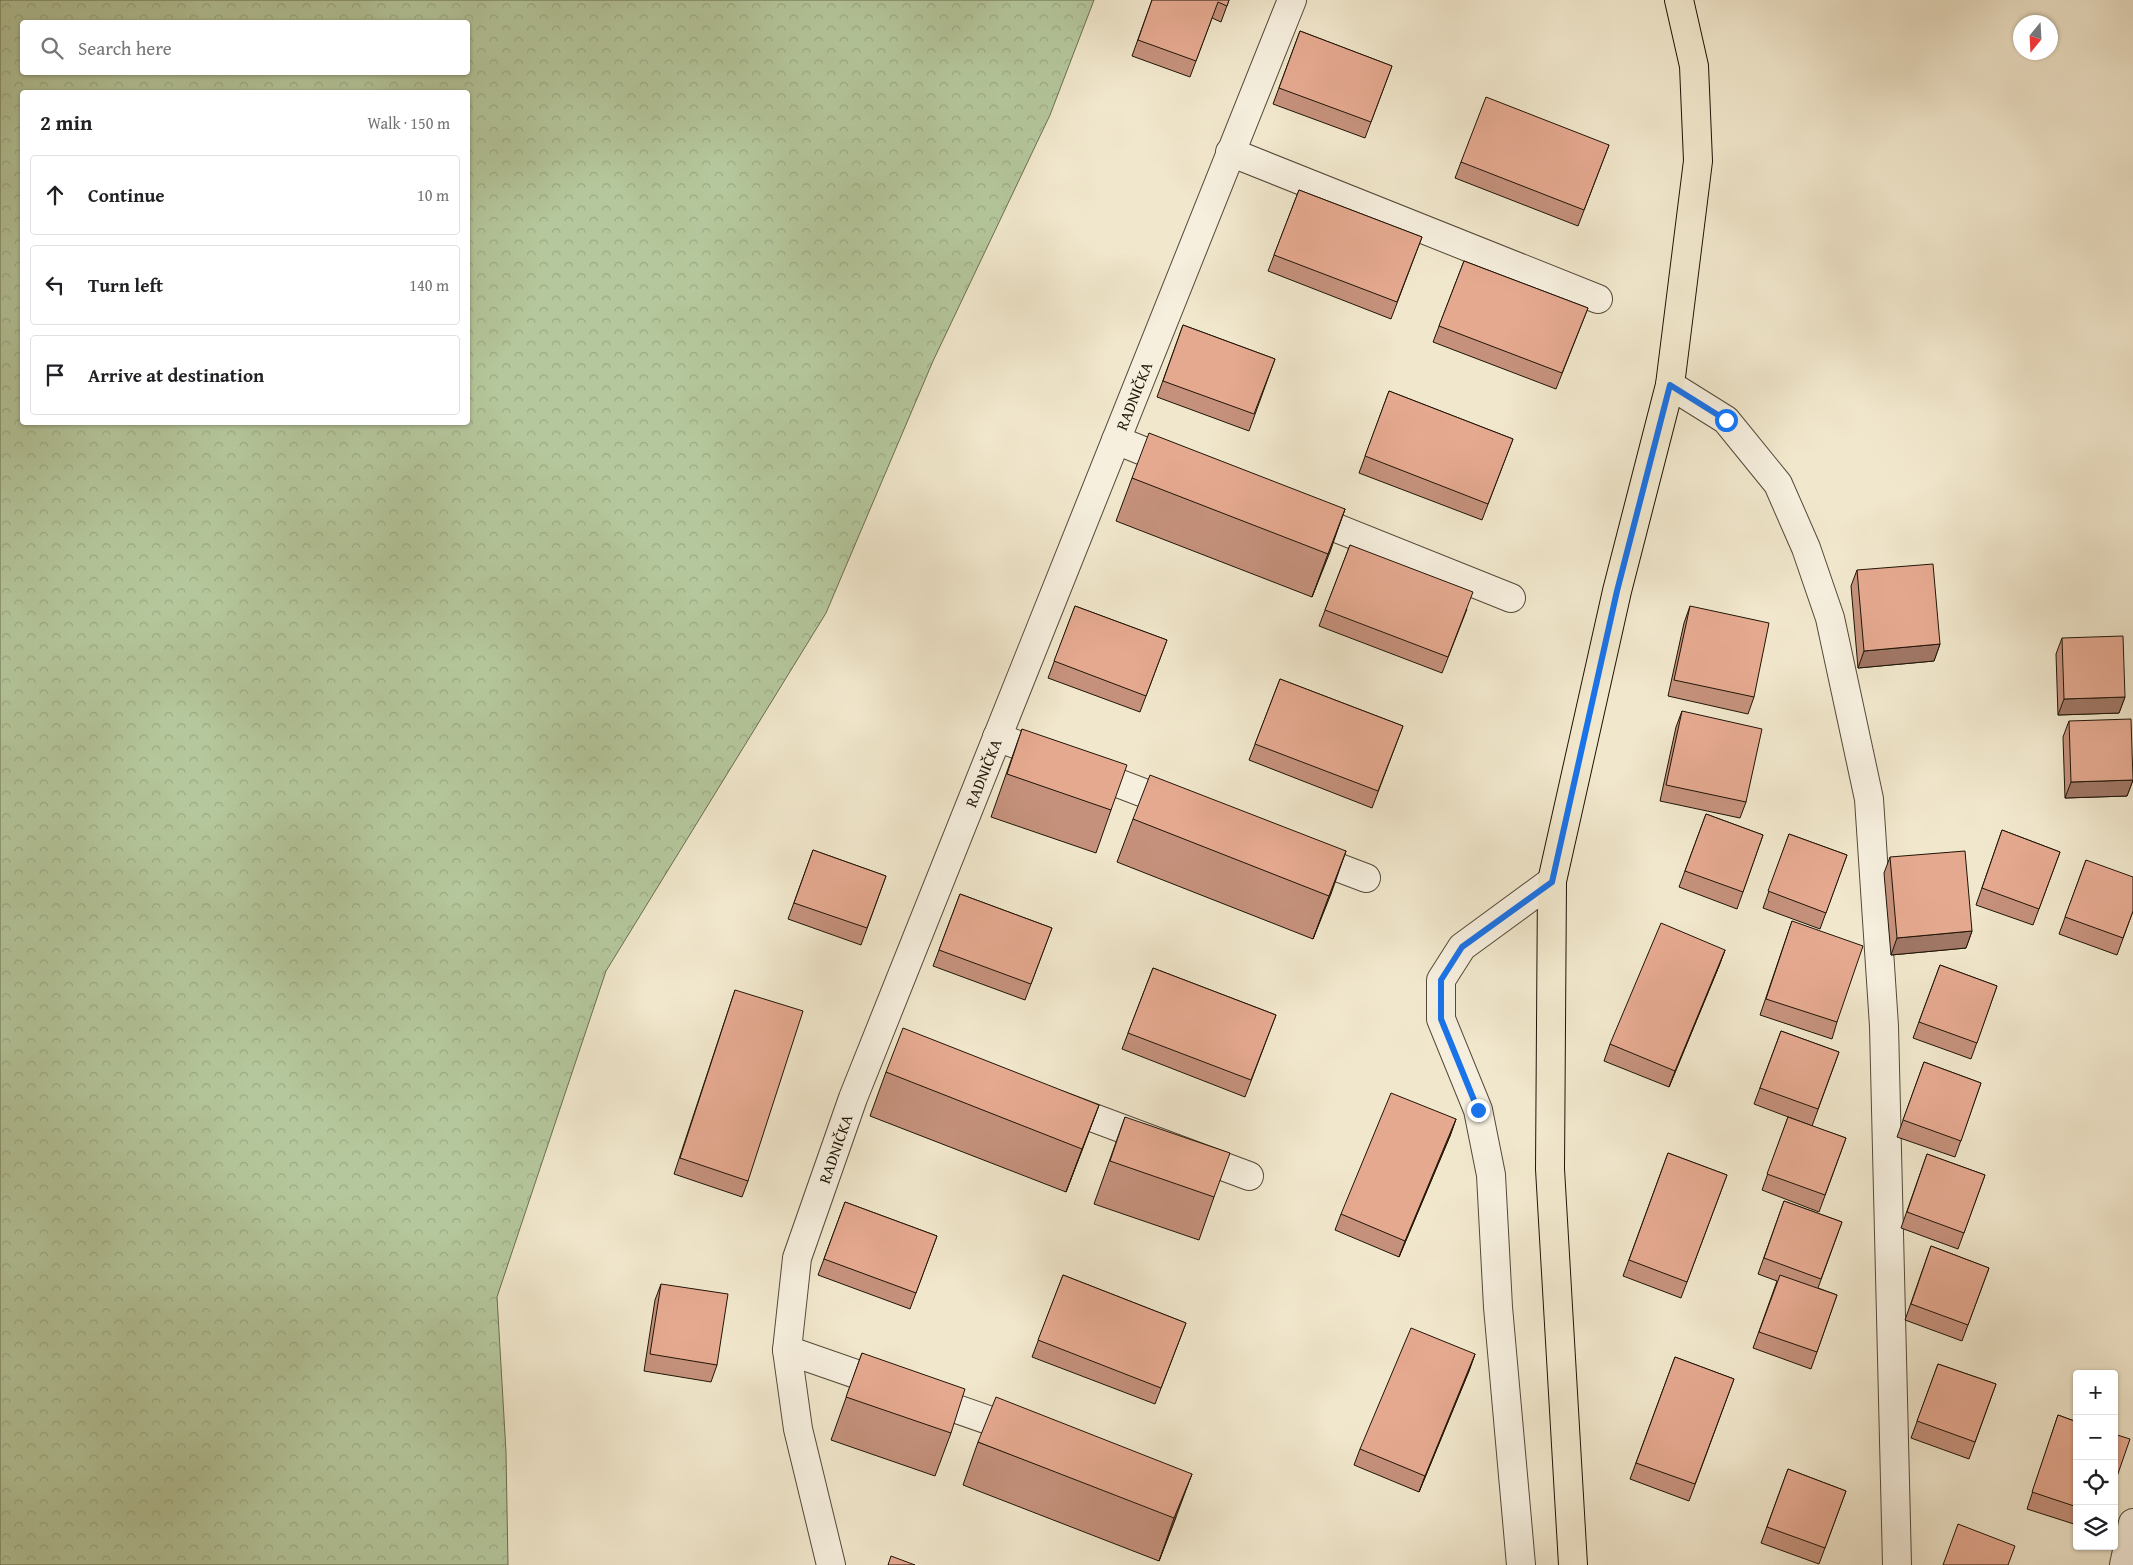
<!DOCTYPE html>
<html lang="en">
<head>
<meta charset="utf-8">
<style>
  :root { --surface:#fff; --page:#f2f2f2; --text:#202124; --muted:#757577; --line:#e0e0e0 }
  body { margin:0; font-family:"Gentium Book Plus",serif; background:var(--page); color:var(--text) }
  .controls { position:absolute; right:15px; bottom:15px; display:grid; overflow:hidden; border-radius:5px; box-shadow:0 1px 4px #0004 }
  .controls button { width:45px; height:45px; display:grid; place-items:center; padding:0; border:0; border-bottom:1px solid var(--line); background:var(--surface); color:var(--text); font:25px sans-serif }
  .compass { position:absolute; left:2013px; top:15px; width:45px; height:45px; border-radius:50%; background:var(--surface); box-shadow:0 1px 4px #0004; rotate:198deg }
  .stop { position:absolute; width:15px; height:15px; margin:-11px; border:4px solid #1a73e8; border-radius:50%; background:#fff }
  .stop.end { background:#1a73e8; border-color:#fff; box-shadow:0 1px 5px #0008 }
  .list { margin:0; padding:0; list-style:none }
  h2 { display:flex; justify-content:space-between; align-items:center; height:65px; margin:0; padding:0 20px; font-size:21px }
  h2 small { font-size:16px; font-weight:400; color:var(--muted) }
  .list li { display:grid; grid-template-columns:32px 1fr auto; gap:15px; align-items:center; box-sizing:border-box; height:80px; margin:0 10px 10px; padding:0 10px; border:1px solid var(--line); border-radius:5px }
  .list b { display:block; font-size:19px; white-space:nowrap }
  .list em { font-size:16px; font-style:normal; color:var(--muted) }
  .icon { flex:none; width:28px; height:28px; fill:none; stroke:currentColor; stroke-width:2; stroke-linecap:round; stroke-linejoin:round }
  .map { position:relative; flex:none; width:2133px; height:1565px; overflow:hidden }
  .search { position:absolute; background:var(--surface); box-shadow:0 1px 4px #0004; left:20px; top:20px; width:450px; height:55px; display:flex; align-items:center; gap:12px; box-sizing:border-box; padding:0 18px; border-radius:5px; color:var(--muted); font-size:19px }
  .panel { position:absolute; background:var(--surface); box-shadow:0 1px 4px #0004; left:20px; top:90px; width:450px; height:335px; border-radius:5px }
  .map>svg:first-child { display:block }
  .forest { fill:url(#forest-crowns); stroke:#6a6e51; fill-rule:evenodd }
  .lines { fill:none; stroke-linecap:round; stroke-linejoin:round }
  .street-casing { stroke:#544938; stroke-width:30 }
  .primary-casing { stroke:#1f1406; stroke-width:30 }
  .street { stroke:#f6efde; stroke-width:28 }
  .primary { stroke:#f1e7cc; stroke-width:28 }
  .wall { fill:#c5917c; stroke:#1f1406 }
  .shaded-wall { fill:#a07665; stroke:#1f1406 }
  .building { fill:#e5a990; stroke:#1f1406 }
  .route { stroke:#1a73e8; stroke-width:6 }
  .labels { text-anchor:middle; stroke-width:5; stroke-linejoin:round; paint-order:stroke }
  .street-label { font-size:16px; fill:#1f1406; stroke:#f6efde }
</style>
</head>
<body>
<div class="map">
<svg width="2133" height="1565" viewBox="0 0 2133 1565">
  <defs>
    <pattern id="forest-crowns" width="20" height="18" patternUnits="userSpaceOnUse" patternTransform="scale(1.25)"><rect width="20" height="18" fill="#b5c79c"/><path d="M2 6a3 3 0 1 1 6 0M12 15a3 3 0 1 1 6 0" fill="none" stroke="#9baa85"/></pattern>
  </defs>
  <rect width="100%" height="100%" fill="#f1e7cc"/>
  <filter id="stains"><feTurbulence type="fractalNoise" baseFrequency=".004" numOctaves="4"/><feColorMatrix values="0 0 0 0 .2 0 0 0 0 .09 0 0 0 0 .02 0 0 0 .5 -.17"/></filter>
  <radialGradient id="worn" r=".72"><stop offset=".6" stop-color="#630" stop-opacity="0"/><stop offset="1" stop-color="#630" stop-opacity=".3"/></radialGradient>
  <path class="forest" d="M0 0H1094L1050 115 933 361 826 613 606 971 497 1297 506 1452 508 1565H0ZM22 22H468V72H22ZM22 92H468V422H22Z"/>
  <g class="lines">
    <defs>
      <g id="street">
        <path d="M1230 152 1598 299"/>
        <path d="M1670 385 1726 420 1778 484 1806 548 1830 618 1869 799 1884 1026 1897 1565"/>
        <path d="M1116 440 1178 465"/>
        <path d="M1304 515 1511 598"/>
        <path d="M997 737 1178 806"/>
        <path d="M1305 855 1366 878"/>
        <path d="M1059 1105 1249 1176"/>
        <path d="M787 1350 1023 1432"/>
        <path id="s1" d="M831 1565 798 1429 787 1350 797 1258 853 1098 1292 0"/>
        <path d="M1521 1565 1498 1307 1491 1175 1478 1110 1441 1019V980L1462 947 1552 881"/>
        <path d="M2124 1565 2133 1523"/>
      </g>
      <path id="primary" d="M1573 1565 1550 1169 1552 881 1617 591 1670 385 1698 161 1694 66 1679 0"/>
    </defs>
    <use href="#street" class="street-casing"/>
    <use href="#primary" class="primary-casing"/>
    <use href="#street" class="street"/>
    <use href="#primary" class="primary"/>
  </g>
  <path class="wall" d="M1152 0H1229L1221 22 1212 18 1190 77 1132 56Z
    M1300 31 1392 66 1365 138 1273 104Z
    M1609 145 1578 226 1455 178 1461 162Z
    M1299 190 1422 237 1391 319 1268 271Z
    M1464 261 1588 308 1556 389 1433 342Z
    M1183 325 1275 359 1249 431 1157 397Z
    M1389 391 1513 439 1482 520 1359 473Z
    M1132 478 1345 509 1312 597 1116 521Z
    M1350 545 1467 609 1442 673 1319 626Z
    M1857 570 1940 644 1934 661 1858 668 1851 586Z
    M1075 606 1167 640 1140 712 1048 678Z
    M1690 606 1754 697 1748 714 1668 696 1684 623Z
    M2062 638 2125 697 2119 713 2058 715 2056 654Z
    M1280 679 1403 726 1372 808 1249 760Z
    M1682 711 1746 802 1740 818 1660 801 1676 727Z
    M2069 721 2133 780 2127 796 2065 798 2063 737Z
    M1022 729 1111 810 1096 853 991 817Z
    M1706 814 1763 835 1737 909 1679 887Z
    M1133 819 1346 851 1313 939 1117 862Z
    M2002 830 2060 852 2033 925 1976 905Z
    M1789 834 1847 855 1820 929 1763 908Z
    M813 850 886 876 861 945 788 919Z
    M1890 857 1972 931 1966 948 1891 955 1884 873Z
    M2086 860 2133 911 2117 955 2059 934Z
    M960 894 1052 928 1025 1000 933 966Z
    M1792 921 1837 1022 1832 1039 1760 1015Z
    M1725 950 1719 966 1669 1087 1604 1061 1610 1044Z
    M1940 965 1997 986 1971 1059 1913 1038Z
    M1153 968 1276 1015 1245 1097 1122 1049Z
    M735 990 748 1181 742 1197 674 1174Z
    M1781 1031 1839 1052 1812 1126 1846 1138 1819 1212 1762 1190 1788 1117 1812 1126 1754 1104Z
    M1924 1062 1981 1083 1955 1157 1897 1137Z
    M886 1072 1099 1105 1066 1192 870 1116Z
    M1125 1117 1214 1197 1199 1240 1094 1204Z
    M1456 1119 1450 1136 1399 1257 1335 1230 1341 1214Z
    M1668 1153 1727 1175 1681 1298 1623 1276Z
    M1927 1154 1985 1175 1958 1249 1901 1228Z
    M1784 1201 1842 1222 1818 1288 1837 1295 1811 1369 1753 1348 1777 1281 1758 1274Z
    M845 1202 937 1236 910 1309 818 1275Z
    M1931 1246 1989 1268 1962 1341 1905 1320Z
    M1063 1275 1186 1323 1155 1404 1032 1357Z
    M661 1284 717 1365 711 1382 644 1371 655 1300Z
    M862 1353 951 1433 935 1476 831 1440Z
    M1475 1354 1469 1371 1419 1492 1354 1465 1360 1449Z
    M1675 1357 1734 1379 1689 1501 1630 1479Z
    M1938 1364 1996 1384 1969 1459 1911 1438Z
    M2058 1415 2077 1422V1525L2027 1509Z
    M978 1442 1176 1517 1159 1561 963 1485Z
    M1788 1469 1846 1491 1819 1564 1761 1543Z"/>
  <path class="shaded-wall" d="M1345 509 1330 552 1312 597 1328 554Z
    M1940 644 1934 661 1858 668 1864 651Z
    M2125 697 2119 713 2058 715 2064 699Z
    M2133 780 2127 796 2065 798 2071 782Z
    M1346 851 1331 894 1313 939 1329 896Z
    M1972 931 1966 948 1891 955 1897 938Z
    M1725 950 1719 966 1669 1087 1675 1071Z
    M1099 1105 1083 1148 1066 1192 1082 1149Z
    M1456 1119 1450 1136 1399 1257 1405 1241Z
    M1475 1354 1469 1371 1419 1492 1425 1476Z
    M1192 1474 1176 1517 1159 1561 1174 1518Z"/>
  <path class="building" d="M1152 0H1229L1227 6 1218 2 1196 61 1138 40Z
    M1300 31 1392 66 1371 122 1279 88Z
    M1486 97 1609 145 1584 210 1461 162Z
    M1299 190 1422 237 1397 302 1274 255Z
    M1464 261 1588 308 1562 373 1439 326Z
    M1183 325 1275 359 1254 414 1163 381Z
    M1389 391 1513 439 1488 504 1365 456Z
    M1149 433 1345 509 1328 554 1132 478Z
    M1350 545 1473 592 1448 657 1325 610Z
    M1933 564 1940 644 1864 651 1857 570Z
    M1075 606 1167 640 1146 696 1054 661Z
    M1690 606 1769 623 1754 697 1674 680Z
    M2123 636 2125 697 2064 699 2062 638Z
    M1280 679 1403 726 1378 791 1255 744Z
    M1682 711 1762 729 1746 802 1666 785Z
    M2131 719 2133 780 2071 782 2069 721Z
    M1022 729 1127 765 1111 810 1007 774Z
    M1150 775 1346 851 1329 896 1133 819Z
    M1706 814 1763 835 1743 892 1685 871Z
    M2002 830 2060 852 2039 909 1982 888Z
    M1789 834 1847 855 1826 913 1768 891Z
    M813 850 886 876 867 928 794 903Z
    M1965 851 1972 931 1897 938 1890 857Z
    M2086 860 2133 877V911L2123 938 2065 917Z
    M960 894 1052 928 1031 984 939 950Z
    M1792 921 1863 946 1837 1022 1766 999Z
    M1661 923 1725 950 1675 1071 1610 1044Z
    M1940 965 1997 986 1977 1043 1919 1022Z
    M1153 968 1276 1015 1251 1080 1128 1033Z
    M735 990 803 1011 748 1181 680 1158Z
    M903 1028 1099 1105 1082 1149 886 1072Z
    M1781 1031 1839 1052 1818 1109 1760 1088Z
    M1924 1062 1981 1083 1961 1141 1903 1120Z
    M1391 1093 1456 1119 1405 1241 1341 1214Z
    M1125 1117 1230 1153 1214 1197 1110 1161Z
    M1788 1117 1846 1138 1825 1195 1767 1174Z
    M1668 1153 1727 1175 1687 1282 1629 1260Z
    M1927 1154 1985 1175 1964 1233 1907 1212Z
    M1784 1201 1842 1222 1821 1279 1764 1258Z
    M845 1202 937 1236 916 1293 824 1259Z
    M1931 1246 1989 1268 1968 1325 1911 1304Z
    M1063 1275 1186 1323 1161 1388 1038 1340Z
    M1780 1275 1837 1295 1817 1352 1759 1332Z
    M661 1284 728 1294 717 1365 650 1354Z
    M1411 1328 1475 1354 1425 1476 1360 1449Z
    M862 1353 965 1389 951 1433 846 1397Z
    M1675 1357 1734 1379 1695 1484 1636 1463Z
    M1938 1364 1996 1384 1975 1442 1917 1421Z
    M996 1397 1192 1474 1174 1518 978 1442Z
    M2058 1415 2077 1422V1507L2032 1492Z
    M2114 1434 2130 1439 2114 1485Z
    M1788 1469 1846 1491 1825 1548 1767 1527Z
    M1958 1524 2015 1546 2008 1565H1943Z
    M891 1556 915 1565H888Z"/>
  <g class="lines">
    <path class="route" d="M1478 1110 1441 1019V980L1462 947 1552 882 1617 591 1670 385 1726 420"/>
  </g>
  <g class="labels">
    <g class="street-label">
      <text dy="6" stroke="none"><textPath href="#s1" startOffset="1238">RADNIČKA</textPath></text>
      <text dy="6" stroke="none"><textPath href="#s1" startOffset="832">RADNIČKA</textPath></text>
      <text dy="6" stroke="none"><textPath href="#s1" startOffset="428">RADNIČKA</textPath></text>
    </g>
  </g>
  <rect width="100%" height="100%" filter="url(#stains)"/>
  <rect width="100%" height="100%" fill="url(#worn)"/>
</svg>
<div class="controls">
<button>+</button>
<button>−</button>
<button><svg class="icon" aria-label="locate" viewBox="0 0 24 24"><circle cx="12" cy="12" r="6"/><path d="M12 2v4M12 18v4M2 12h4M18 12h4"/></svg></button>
<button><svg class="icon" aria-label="layers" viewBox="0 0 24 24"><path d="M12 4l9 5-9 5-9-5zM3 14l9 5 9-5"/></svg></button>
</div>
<svg class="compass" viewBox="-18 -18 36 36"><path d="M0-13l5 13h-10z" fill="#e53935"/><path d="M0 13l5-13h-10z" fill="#757577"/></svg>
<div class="stop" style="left:1726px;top:420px"></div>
<div class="stop end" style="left:1478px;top:1110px"></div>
<div class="search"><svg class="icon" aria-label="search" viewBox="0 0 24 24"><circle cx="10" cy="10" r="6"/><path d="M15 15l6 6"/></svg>Search here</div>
<section class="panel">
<h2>2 min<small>Walk · 150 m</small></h2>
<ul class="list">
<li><svg class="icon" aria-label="ahead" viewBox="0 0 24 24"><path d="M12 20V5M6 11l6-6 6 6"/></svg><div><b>Continue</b></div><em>10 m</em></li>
<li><svg class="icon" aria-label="left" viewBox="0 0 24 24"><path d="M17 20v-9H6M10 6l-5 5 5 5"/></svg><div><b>Turn left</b></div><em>140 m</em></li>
<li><svg class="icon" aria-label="arrive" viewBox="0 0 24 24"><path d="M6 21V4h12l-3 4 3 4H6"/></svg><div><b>Arrive at destination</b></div></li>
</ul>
</section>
</div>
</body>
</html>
